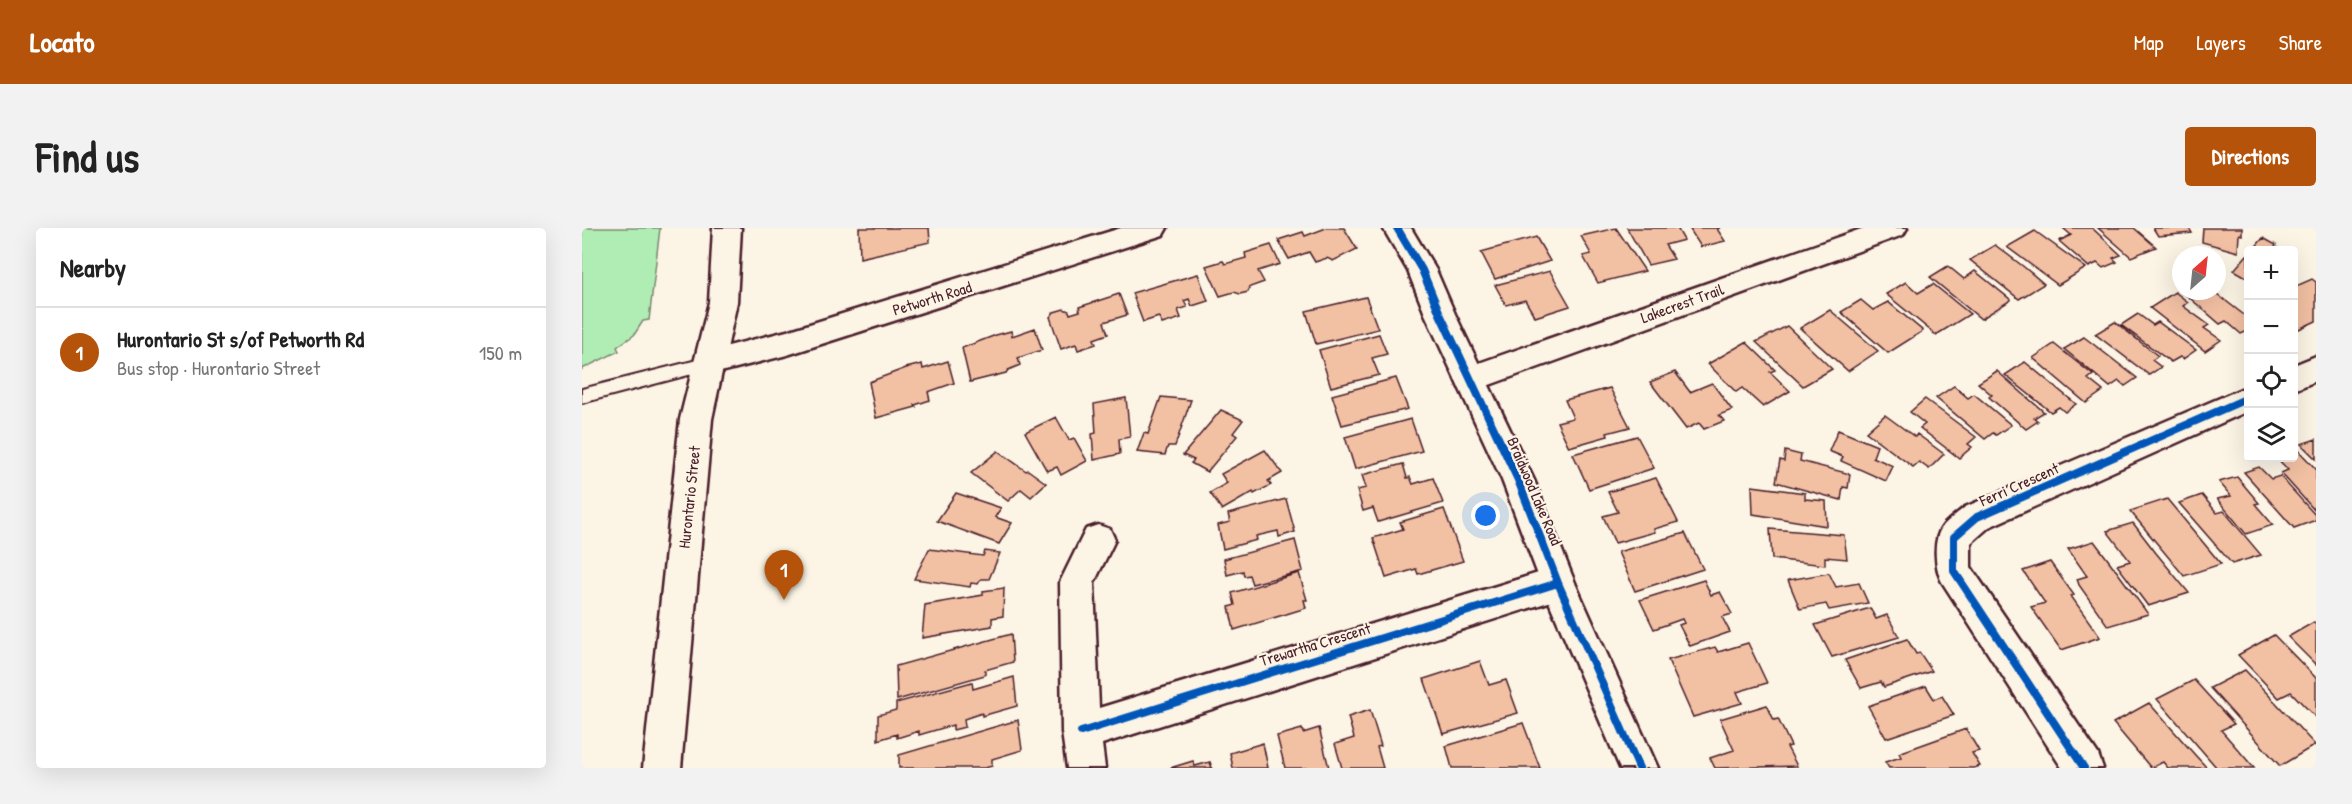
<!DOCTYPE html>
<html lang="en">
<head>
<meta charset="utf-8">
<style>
  :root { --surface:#fff; --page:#f2f2f2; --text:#222; --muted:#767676; --line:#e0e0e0; --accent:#b45309 }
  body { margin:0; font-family:"Patrick Hand",sans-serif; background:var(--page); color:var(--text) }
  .controls { position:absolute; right:18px; top:18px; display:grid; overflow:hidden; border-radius:6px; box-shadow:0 6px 24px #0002 }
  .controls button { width:54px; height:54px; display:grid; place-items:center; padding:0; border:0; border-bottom:2px solid var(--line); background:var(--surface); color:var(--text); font:30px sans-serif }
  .compass { position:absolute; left:1590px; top:18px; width:54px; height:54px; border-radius:50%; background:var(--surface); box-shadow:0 6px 24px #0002; rotate:27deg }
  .you { position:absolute; left:904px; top:288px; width:21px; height:21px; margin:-15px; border:4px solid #fff; border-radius:50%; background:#1a73e8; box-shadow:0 0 0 9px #1a73e833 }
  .badge { display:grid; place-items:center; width:39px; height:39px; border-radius:50%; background:var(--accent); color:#fff; font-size:20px; font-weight:700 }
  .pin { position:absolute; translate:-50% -50px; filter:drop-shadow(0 2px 3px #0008) }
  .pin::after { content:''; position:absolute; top:32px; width:21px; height:18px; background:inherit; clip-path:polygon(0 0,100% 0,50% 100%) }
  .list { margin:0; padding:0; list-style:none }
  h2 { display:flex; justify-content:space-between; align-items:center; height:78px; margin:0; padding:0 24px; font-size:26px }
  h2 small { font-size:20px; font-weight:400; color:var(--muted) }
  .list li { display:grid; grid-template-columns:39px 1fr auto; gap:18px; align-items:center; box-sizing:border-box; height:90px; padding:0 24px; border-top:2px solid var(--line) }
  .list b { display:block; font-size:22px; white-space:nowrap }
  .list p { margin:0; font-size:20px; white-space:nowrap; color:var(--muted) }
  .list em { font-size:20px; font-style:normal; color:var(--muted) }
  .icon { flex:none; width:33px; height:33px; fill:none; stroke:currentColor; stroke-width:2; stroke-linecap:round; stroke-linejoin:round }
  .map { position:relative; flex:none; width:1734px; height:540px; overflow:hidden; border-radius:6px }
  header { display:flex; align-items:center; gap:36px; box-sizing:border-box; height:84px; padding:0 30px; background:var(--accent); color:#fff }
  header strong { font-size:28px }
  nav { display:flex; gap:33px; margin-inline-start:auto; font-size:21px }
  .intro { display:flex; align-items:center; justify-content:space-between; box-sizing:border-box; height:144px; padding:0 36px }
  h1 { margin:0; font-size:42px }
  .button { padding:15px 27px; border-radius:6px; background:var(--accent); color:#fff; font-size:21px; font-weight:700 }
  main { display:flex; gap:36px; padding:0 36px }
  aside { flex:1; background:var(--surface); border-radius:6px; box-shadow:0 6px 24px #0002 }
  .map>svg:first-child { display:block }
  .green { fill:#afedb4; stroke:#7c8670; stroke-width:1.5 }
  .building { fill:#f2c0a3; stroke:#4a1f2b; stroke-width:1.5 }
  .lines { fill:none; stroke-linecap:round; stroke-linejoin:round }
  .service-casing { stroke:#4a1f2b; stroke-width:4 }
  .minor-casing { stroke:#4a1f2b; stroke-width:5 }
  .tertiary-casing { stroke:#4a1f2b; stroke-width:5 }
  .primary-casing { stroke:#4a1f2b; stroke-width:5 }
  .service { fill:#fcf5e5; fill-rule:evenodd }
  .minor { fill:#fcf5e5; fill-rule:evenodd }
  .tertiary { fill:#fcf5e5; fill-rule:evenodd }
  .primary { fill:#fcf5e5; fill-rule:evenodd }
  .cycleway-casing { stroke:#fcf5e5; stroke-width:11 }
  .cycleway { stroke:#0057b8; stroke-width:8 }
  .labels { text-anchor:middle; stroke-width:4.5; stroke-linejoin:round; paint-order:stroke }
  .street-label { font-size:16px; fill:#4a1f2b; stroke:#fcf5e5 }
</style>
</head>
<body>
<header>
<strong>Locato</strong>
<nav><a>Map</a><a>Layers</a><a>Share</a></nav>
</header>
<div class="intro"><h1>Find us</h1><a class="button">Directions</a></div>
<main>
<aside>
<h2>Nearby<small></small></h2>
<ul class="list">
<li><span class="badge">1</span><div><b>Hurontario St s/of Petworth Rd</b><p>Bus stop · Hurontario Street</p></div><em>150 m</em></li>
</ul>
</aside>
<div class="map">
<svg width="1734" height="540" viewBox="0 0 1734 540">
  <rect width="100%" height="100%" fill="#fcf5e5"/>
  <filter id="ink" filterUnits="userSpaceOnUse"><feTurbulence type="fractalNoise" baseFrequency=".0167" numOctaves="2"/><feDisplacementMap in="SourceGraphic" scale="12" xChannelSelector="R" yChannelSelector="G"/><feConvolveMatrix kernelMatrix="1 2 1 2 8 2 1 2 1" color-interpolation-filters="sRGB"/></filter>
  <g filter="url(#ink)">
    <path class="green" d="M0 0H78L67 92 61 93 52 107 35 119 37 123 0 141Z"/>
    <path class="building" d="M277 0H347L348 14 278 30Z
      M744 0H762L775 21 751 33 745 30 733 34 727 24 707 31 696 12 721 4 723 8Z
      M1034 0 1063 43 1016 55 1001 28 1009 26 999 8Z
      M1045 0H1095L1102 12 1083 17 1092 31 1066 37Z
      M1107 0H1138L1135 1 1143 13 1119 19Z
      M1481 0H1510L1539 27 1531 30 1535 34 1521 40 1515 35 1507 39 1477 13 1489 7Z
      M1516 0H1552L1574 19 1549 29Z
      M1571 0H1607L1610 5 1576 8Z
      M1621 0H1660V7L1657 6 1656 24 1620 14Z
      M1453 3 1504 40 1476 57 1425 19Z
      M954 9 968 33 913 51 899 24Z
      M1681 10 1694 17 1693 19 1700 22H1671Z
      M689 17 698 36 676 43 682 54 668 59 666 64 658 66 652 64 638 68 624 38 641 33 643 36 664 30 663 25Z
      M1413 17 1442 39 1462 56 1437 71 1388 32Z
      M1665 27H1666V50L1652 42Z
      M1366 38 1382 51 1393 43 1429 72 1399 91 1348 49Z
      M968 43 988 78 953 89 943 72 924 77 913 57Z
      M616 46 626 73 610 78 607 71 602 73 605 79 596 82 599 90 580 96 577 89 561 94 550 65Z
      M1730 51 1734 54V93L1717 101 1712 96V59Z
      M1324 54 1336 65 1351 56 1388 86 1354 107 1304 66Z
      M1606 63H1631L1666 90V103L1659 106 1644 93 1638 96 1602 65Z
      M1593 64 1606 74 1601 78 1627 97 1622 100 1639 112 1623 123 1568 80Z
      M537 66 545 87 522 94 526 106 512 111 514 116 496 122 494 116 479 121 468 89 472 84 482 81 487 83 488 86 498 83 497 79Z
      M784 69 796 101 734 116 724 83Z
      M1279 72 1291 82 1306 74 1341 103 1306 125 1259 84Z
      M1248 82 1296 123 1266 143 1218 100Z
      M1556 86 1571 97 1576 94 1614 122 1601 131 1598 129 1589 134 1539 97Z
      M1533 94 1576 128 1570 132 1579 139 1567 147 1513 106Z
      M1205 98 1250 141 1221 158 1174 114Z
      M453 100 460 122 436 130 438 137 426 142 424 145 388 154 380 120 414 107 429 103 430 108Z
      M797 106 805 126 790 130 797 147 749 159 737 122Z
      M1502 109 1555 150 1543 158 1537 153 1528 159 1482 121Z
      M1164 114 1193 142 1188 144 1208 163 1181 179 1160 160 1154 164 1126 136Z
      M1472 116 1511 147 1506 151 1521 163 1504 175 1451 130Z
      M366 133 372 155 346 164 348 172 333 177 334 179 294 190 287 154 324 140 340 136 341 141Z
      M1443 134 1494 176 1483 184 1477 179 1469 184 1423 147Z
      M1415 143 1462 184 1452 190 1456 193 1444 201 1407 169 1410 167 1396 155Z
      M1093 144 1108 164 1130 155 1150 182 1137 187 1142 193 1122 201 1117 195 1104 201 1068 154Z
      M814 150 826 181 760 197 750 167Z
      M1372 158 1386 170 1392 166 1429 197 1414 207 1411 205 1403 211 1354 170Z
      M1028 160 1048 199 1025 205 1026 208 987 219 975 194 991 190 983 172Z
      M579 169 609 172 593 218H586L583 227 555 224 562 205 566 206Z
      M544 170 548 209 537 211 538 226 512 232 510 206 514 205 512 176Z
      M1343 171 1394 209 1386 216 1390 219 1377 230 1338 200 1343 196 1328 184Z
      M639 182 661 192 651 205 655 208 625 244 609 235 612 232 601 227Z
      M1303 187 1333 209 1335 206 1362 226 1347 241 1337 234 1331 239 1284 204Z
      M474 189 487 212 492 210 505 233 479 247 475 239 465 243 443 204Z
      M829 191 840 223 773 241 763 209Z
      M1256 202 1295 218 1291 229 1311 238 1304 253 1259 233 1261 229 1247 223Z
      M1055 208 1072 240 1007 261 991 226Z
      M1734 211V231L1719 216Z
      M1715 221 1734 241V284L1699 245 1706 242 1695 230H1712V222Z
      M683 222 700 245 686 253 689 257 672 266 671 264 640 282 628 265 645 255 639 246Z
      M416 223 444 243 446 242 464 255 449 269 439 261 426 273 389 245Z
      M1203 223 1219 227 1218 233 1268 246 1266 260 1261 259 1259 272 1194 254 1198 232 1202 233Z
      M821 236 825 250 828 249 831 256 851 250 861 275 796 294 791 280 781 283 775 262 784 260 780 247Z
      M1677 239 1689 251 1698 248 1734 288V292L1712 300 1662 244Z
      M1655 249 1677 275 1673 276 1691 297 1664 306 1635 271 1649 268 1637 254Z
      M1074 250 1096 294 1072 301 1073 304 1033 315 1021 288 1036 284 1026 264Z
      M1170 258 1223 265V271L1244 273 1245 298 1171 286Z
      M374 265 419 280 413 289 430 295 417 316 355 293Z
      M1620 267 1635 285 1642 283 1679 327 1650 336 1597 275Z
      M704 271 713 304 697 309 696 303 674 308 675 312 641 321 636 297 648 294 646 286Z
      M1585 271 1639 336 1602 348 1548 283Z
      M862 281 881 333 836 346 834 341 804 350 791 310 821 301 818 294Z
      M1551 295 1574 325 1607 365 1566 378 1535 337 1548 333 1525 303Z
      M1188 301 1262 307 1265 331 1243 329V337L1190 331Z
      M1103 305 1121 341 1053 363 1036 324Z
      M713 312 721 343 670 356 667 347 662 348 661 343 645 347 642 331Z
      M1512 313 1536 345 1566 386 1526 398 1497 357 1495 351 1505 348 1486 321Z
      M347 321 401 328 403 323 418 325 407 351H399L396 356 389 355 388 359 332 351Z
      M1468 334 1492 367 1489 368 1518 409 1479 422 1449 379 1463 375 1441 343Z
      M717 345 725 372H722L724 380 652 402 647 379 653 377 650 365Z
      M1247 345 1254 359 1277 355 1286 375 1247 382 1244 376 1218 381 1206 352Z
      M1122 352 1129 367 1138 364 1150 386 1140 389 1148 404 1108 418 1097 397 1102 395 1100 391 1072 401 1058 372Z
      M422 360 421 388 410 390V398L340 410 343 377 401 367V363Z
      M1288 380 1294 391 1305 387 1317 409 1250 429 1233 397Z
      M1732 394 1734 397V437L1706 409Z
      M429 406 431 434 403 442V447L315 472 314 438Z
      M1692 407 1734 450V490L1709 464 1697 470 1656 427Z
      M1325 411 1334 426 1338 425 1350 443 1302 459 1299 454 1279 460 1263 432Z
      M1166 415 1185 455 1155 464 1160 475 1111 489 1086 432 1133 419 1136 424Z
      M898 433 907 457 924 452 936 485 861 506 842 451Z
      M1663 442 1696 477 1733 517 1698 538 1628 460Z
      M432 449 435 478 400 488V485L382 491 383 499 371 502V497L337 507V503L315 510V506L296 512V487L314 482V475L390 454 391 461Z
      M1612 452 1652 496 1639 502 1672 540H1635L1575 471Z
      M1344 458 1352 471 1360 468 1372 487 1304 510 1286 478Z
      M1567 475 1613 527 1625 540H1586L1581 534 1569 540 1531 495Z
      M1185 477 1192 492 1196 491 1209 518 1205 519 1215 538 1133 540 1128 530 1152 522 1138 491Z
      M788 482 799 518 795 519 801 540H760L753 516 772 510 766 489Z
      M436 492 440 522 410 531V538L403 540H317V527Z
      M941 495 958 540H870L864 518Z
      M737 500 747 540H703L695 508 720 501 721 505Z
      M1384 501 1397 523 1390 525 1398 538 1392 540H1307L1303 534 1319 529 1317 525Z
      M681 515 686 540H651L648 525Z
      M611 533 613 538 628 534 630 540H588Z"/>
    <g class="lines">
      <defs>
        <path id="service" d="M127 129 133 130 135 135 133 140 0 175V161Z"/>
        <path id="minor" d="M539 0H585L581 7 205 127 127 147 116 143 112 135 116 127 127 123 205 103Z
          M1282 0H1325L1321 7 899 160 888 163 877 160 873 151 877 142Z
          M1734 128V153L1712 162V137Z
          M1666 158V183L1407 299 1389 315V339L1516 526 1521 540H1480L1360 354C1353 340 1350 311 1361 298 1367 291 1376 285 1383 279Z
          M516 297 528 301 533 312 512 355 517 480 976 339 988 344 993 355 988 366 976 371 520 516 523 540H485L480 504 478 354 504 301Z"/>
        <path id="tertiary" d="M801 0H829L854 42 873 86 952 252 993 355 1076 540H1038L959 355 920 252 843 86 826 43Z"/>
        <path id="primary" d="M131 0H159L155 74 130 191 99 540H61L98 191 127 74Z"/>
      </defs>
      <use href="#service" class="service-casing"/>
      <use href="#minor" class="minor-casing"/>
      <use href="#tertiary" class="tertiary-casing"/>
      <use href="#primary" class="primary-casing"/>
      <use href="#service" class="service"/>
      <use href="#minor" class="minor"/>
      <use href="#tertiary" class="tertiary"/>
      <use href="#primary" class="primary"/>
      <defs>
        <path id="cycleway" d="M815 0 840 42 858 86 936 252 976 355 1057 540
          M499 504 976 355
          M1502 540 1372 343V309L1395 289 1666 170"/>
      </defs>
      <use href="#cycleway" class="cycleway-casing"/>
      <use href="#cycleway" class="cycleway"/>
    </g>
  </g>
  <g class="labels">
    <g class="street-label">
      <text transform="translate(350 70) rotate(-17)" y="6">Petworth Road</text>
      <text transform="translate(1100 75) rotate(-20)" y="6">Lakecrest Trail</text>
      <text transform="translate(1437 256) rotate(-24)" y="6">Ferri Crescent</text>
      <text transform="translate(953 263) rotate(67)" y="6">Braidwood Lake Road</text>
      <text transform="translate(107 269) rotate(-84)" y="6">Hurontario Street</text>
      <text transform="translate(733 416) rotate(-17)" y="6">Trewartha Crescent</text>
    </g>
  </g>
</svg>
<div class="controls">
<button>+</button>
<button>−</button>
<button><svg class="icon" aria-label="locate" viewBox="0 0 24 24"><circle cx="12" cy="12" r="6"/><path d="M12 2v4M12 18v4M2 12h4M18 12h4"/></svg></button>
<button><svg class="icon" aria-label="layers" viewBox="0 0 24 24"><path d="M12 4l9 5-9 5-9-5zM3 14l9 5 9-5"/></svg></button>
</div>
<svg class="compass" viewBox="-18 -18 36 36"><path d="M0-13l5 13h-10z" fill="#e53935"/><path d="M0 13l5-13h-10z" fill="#767676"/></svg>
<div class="you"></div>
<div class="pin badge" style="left:202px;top:372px">1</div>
</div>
</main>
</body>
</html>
